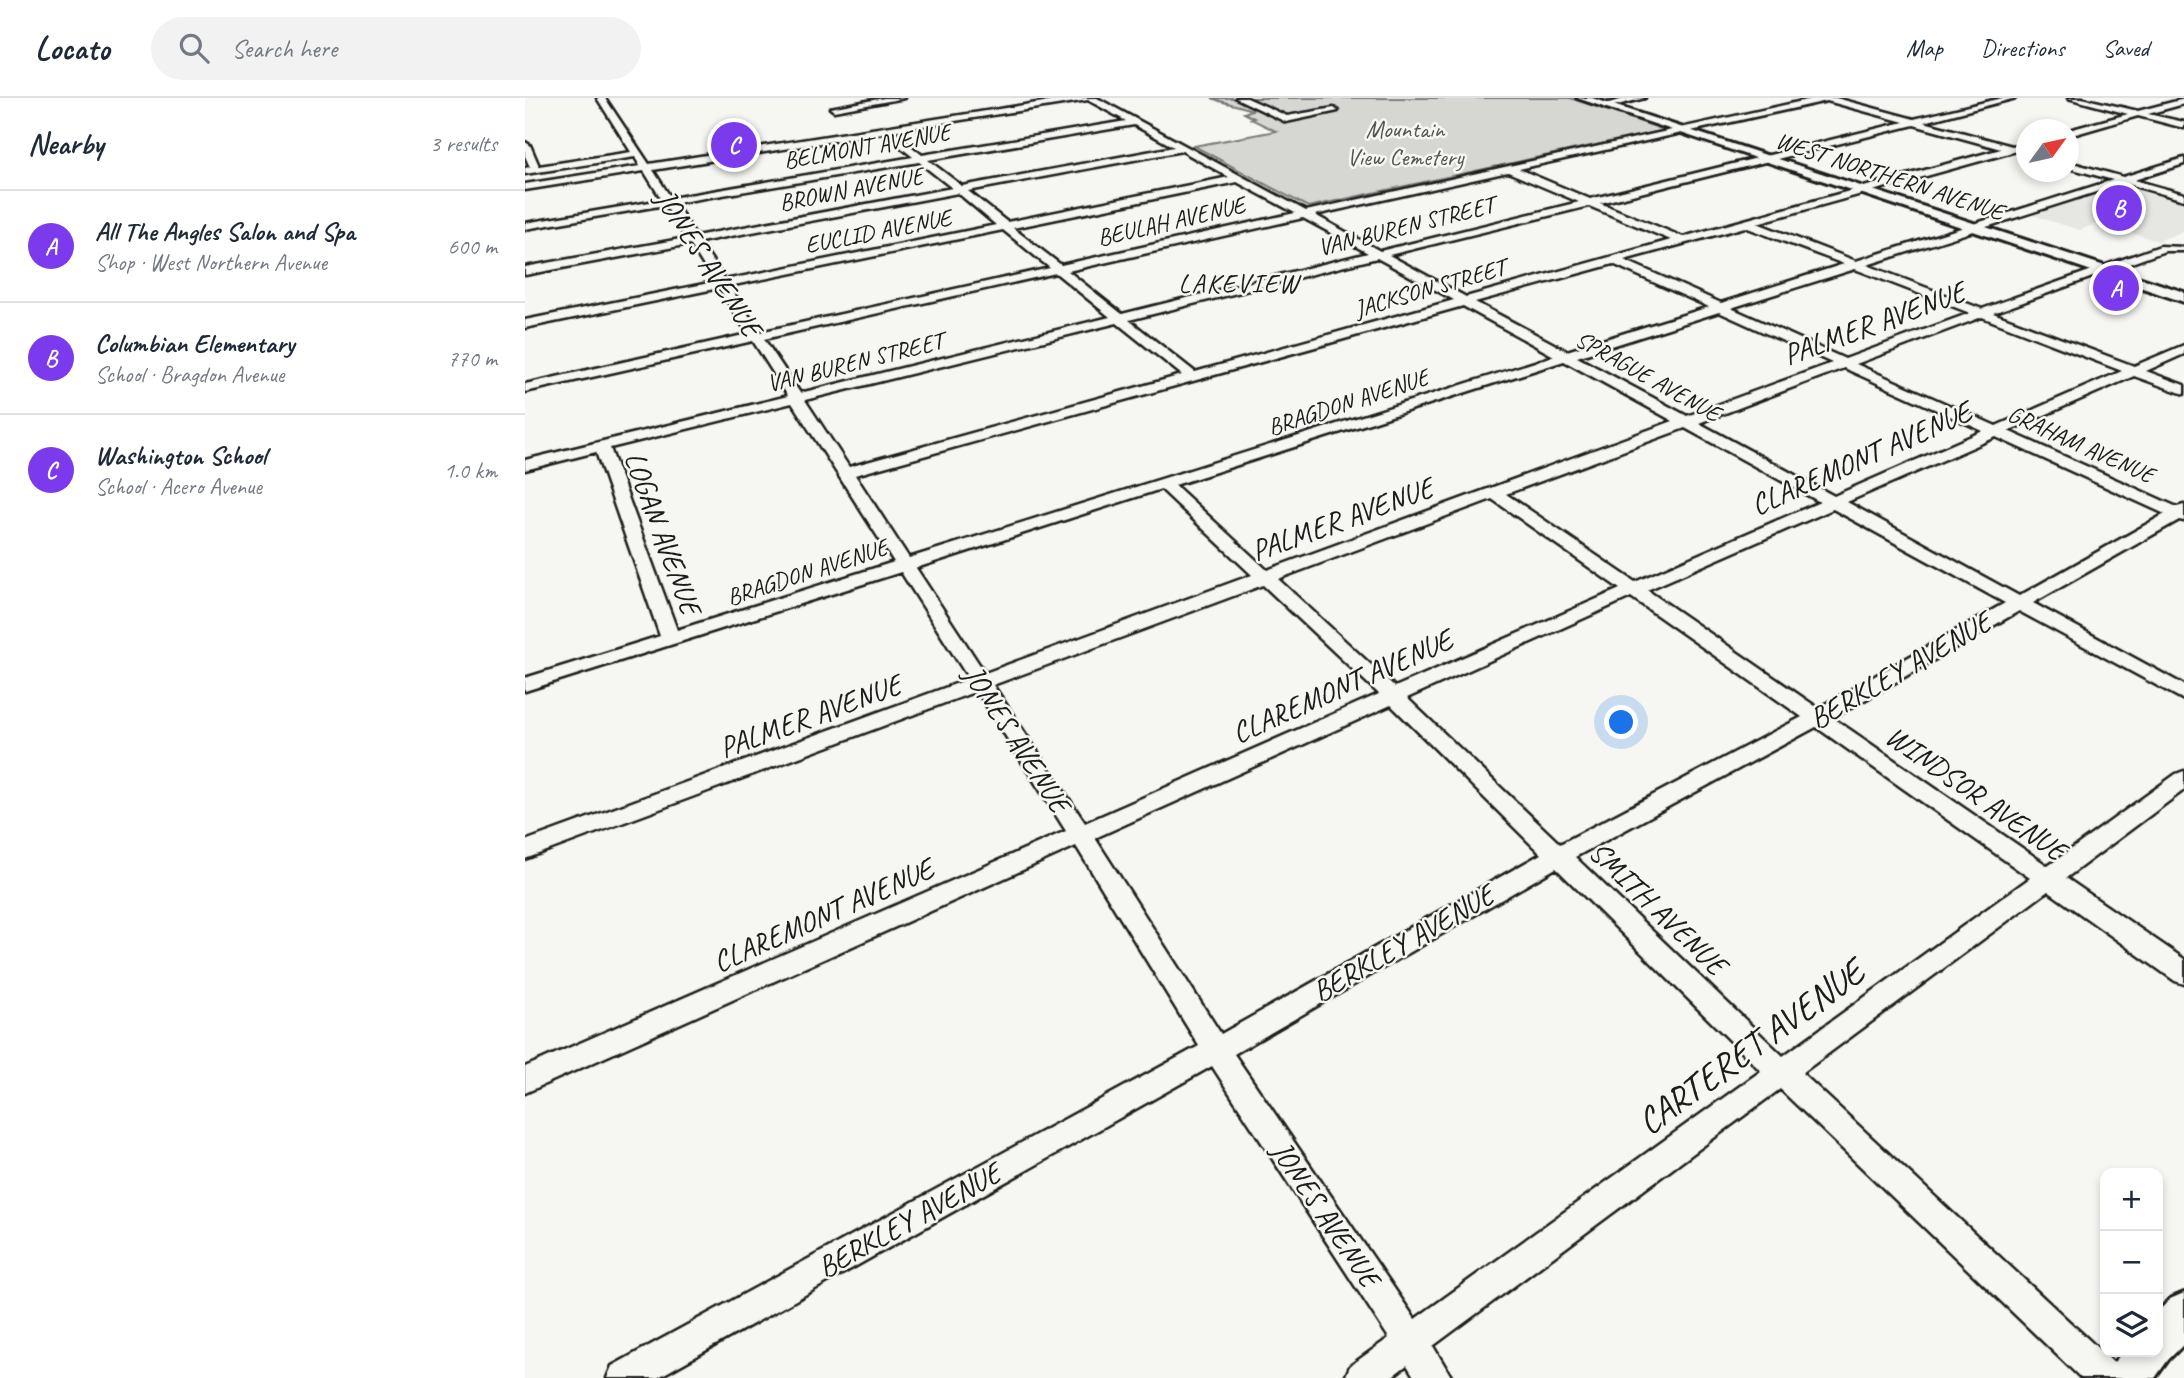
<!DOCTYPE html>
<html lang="en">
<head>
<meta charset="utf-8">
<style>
  :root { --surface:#fff; --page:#f2f2f3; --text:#1f2937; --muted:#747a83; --line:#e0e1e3; --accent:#7c3aed }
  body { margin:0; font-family:Caveat,sans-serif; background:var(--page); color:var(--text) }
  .controls { position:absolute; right:21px; bottom:21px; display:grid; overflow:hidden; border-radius:14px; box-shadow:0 4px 10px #0003 }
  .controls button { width:63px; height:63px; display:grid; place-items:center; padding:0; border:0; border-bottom:2px solid var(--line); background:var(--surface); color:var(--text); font:35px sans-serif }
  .compass { position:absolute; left:1491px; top:21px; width:63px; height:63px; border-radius:50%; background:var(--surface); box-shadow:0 4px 10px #0003; rotate:57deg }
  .you { position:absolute; left:1097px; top:625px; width:24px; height:24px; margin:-18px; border:5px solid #fff; border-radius:50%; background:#1a73e8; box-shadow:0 0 0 10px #1a73e833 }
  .badge { display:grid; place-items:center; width:46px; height:46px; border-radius:50%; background:var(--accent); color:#fff; font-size:23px; font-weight:700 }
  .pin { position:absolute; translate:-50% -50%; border:4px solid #fff; box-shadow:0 2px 7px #0006 }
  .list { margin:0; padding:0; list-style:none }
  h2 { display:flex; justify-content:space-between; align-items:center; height:91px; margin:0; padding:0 28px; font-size:30px }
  h2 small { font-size:23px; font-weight:400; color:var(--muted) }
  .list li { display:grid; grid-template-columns:46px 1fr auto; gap:21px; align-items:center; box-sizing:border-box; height:112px; padding:0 28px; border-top:2px solid var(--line) }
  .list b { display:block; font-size:26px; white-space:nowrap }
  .list p { margin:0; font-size:23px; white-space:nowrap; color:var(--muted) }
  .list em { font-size:23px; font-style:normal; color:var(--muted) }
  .icon { flex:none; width:38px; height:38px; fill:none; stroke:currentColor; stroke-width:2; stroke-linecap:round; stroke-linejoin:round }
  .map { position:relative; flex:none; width:1659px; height:1280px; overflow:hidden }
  header { display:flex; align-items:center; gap:42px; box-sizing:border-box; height:98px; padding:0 35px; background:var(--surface); border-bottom:2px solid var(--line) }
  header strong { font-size:33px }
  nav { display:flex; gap:38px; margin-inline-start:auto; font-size:24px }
  .search { width:490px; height:63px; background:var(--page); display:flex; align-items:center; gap:18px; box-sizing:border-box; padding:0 24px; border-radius:38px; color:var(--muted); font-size:26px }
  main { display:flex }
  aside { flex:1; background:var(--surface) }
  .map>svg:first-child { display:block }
  .built { fill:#e6e6e2 }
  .green { fill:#d6d6d2; stroke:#797977; stroke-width:2 }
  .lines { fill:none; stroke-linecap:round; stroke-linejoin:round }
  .minor-casing { stroke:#1c1c1c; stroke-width:5 }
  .major-casing { stroke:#1c1c1c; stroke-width:6 }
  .minor { fill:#f6f6f2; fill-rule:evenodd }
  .major { fill:#f6f6f2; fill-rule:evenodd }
  .labels { text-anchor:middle; stroke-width:5; stroke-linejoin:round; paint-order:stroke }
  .far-park-label { font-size:24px; fill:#545453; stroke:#f6f6f2 }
  .far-street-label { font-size:24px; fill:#1c1c1c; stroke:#f6f6f2 }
  .far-neighbourhood-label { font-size:26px; letter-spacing:2px; fill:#1c1c1c; stroke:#f6f6f2 }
  .street-label { font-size:30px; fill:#1c1c1c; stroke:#f6f6f2 }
  .near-street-label { font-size:37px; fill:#1c1c1c; stroke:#f6f6f2 }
</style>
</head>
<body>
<header>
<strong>Locato</strong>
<div class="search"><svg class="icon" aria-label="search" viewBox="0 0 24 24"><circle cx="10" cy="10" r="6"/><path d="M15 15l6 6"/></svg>Search here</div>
<nav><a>Map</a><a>Directions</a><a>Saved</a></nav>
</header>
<main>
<aside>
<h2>Nearby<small>3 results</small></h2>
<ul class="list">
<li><span class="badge">A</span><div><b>All The Angles Salon and Spa</b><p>Shop · West Northern Avenue</p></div><em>600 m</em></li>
<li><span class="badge">B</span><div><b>Columbian Elementary</b><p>School · Bragdon Avenue</p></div><em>770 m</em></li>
<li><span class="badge">C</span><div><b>Washington School</b><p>School · Acero Avenue</p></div><em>1.0 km</em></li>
</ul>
</aside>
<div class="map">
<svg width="1659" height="1280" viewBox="0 0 1659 1280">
  <rect width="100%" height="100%" fill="#f6f6f2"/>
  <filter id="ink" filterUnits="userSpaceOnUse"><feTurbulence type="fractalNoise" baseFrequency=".0143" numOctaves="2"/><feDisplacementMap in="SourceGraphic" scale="14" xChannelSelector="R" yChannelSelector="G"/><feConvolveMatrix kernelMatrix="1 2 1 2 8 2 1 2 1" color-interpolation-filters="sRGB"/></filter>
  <g filter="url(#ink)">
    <path class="built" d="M1600 87 1659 103V133L1633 143 1580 127 1571 126 1554 132 1507 117Z"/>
    <path class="green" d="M687 0H1045L1140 32 783 109 669 48 751 33 726 21 729 20 719 15 727 12C712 6 700 6 687 0Z"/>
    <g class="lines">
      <defs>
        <path id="minor" d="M72 0H80L124 66 544 0H572L781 113 1291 0H1311L1389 21 1477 0H1491L1399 24 1487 48 1502 44V50L1232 125 1331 163 1588 82 1544 70V64L1598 79 1659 60V66L1609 82 1659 96V102L1599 85 1342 167 1457 211 1635 148 1659 149V153H1640L1468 215 1609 268 1659 247V256L1621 273 1659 287V296L1609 278 1483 333 1652 409 1659 407V423L1654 422 1508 505 1659 587V602L1494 513 1308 620 1523 768 1651 676 1659 673V692L1541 780 1659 861V886L1650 883 1523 793 1277 975 1592 1268 1597 1280H1556L1255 991 908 1248 927 1280H890L882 1267 865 1280H820L825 1268 864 1240 687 968 132 1280H82L87 1268 674 948 551 748 0 995V969L541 733 452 593 0 761V743L444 581 376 474 0 593V580L135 538 71 354 0 372V362L263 298 228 243 0 294V286L223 236 194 190 0 230V222L189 184 165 146 0 177V169L161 140 140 107 0 131V125L137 102 119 73 0 92V86L115 68 110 59 0 76V70L5 69 0 58V44L5 47 14 68 106 54ZM563 2 601 23 397 57 367 33ZM1302 3 1379 24 1065 101 994 71ZM609 27 649 49 437 88 403 62ZM1389 27 1476 51 1158 139 1075 105ZM358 35 388 59 146 100 128 72ZM657 53 704 79 482 124 443 93ZM394 64 427 90 171 138 150 105ZM983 74 1054 104 855 153 790 117ZM712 84 770 115 536 167 488 130ZM433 95 471 127 200 182 175 144ZM1064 108 1146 142 941 199 864 157ZM778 120 843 155 597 216 543 173ZM1220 129 1319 166 1196 205 1099 162ZM478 132 525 170 235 234 204 188ZM852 160 929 202 670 274 604 222ZM1088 166 1184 209 1042 253 950 204ZM1330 171 1445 215 1320 261 1206 210ZM531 175 585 219 275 295 239 241ZM938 208 1029 258 384 460 330 377ZM1194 214 1307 265 1162 318 1052 259ZM1457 219 1597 273 1471 328 1331 266ZM592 225 657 277 324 369 280 302ZM1039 263 1148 323 742 472 650 387ZM1319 270 1458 333 1309 398 1174 325ZM267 305 369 464 152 532 85 350ZM1160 330 1295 404 1110 484 981 396ZM1471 339 1640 416 1494 498 1322 404ZM636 391 727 477 460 575 391 470ZM967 401 1095 491 870 589 753 481ZM1308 411 1480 505 1293 610 1122 492ZM738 487 854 596 560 725 468 587ZM1106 499 1277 619 1035 746 882 600ZM866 607 1016 756 696 936 570 740ZM1291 629 1505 780 1258 958 1050 759ZM1031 770 1236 973 890 1221 709 956Z
          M359 0H380L309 13 305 10Z
          M711 0H722L762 18 809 10 813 13 761 24Z
          M1103 0H1120L1080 10 1076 7Z
          M1543 0H1557L1613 13 1659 1V6L1623 16 1659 24V30L1613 18 1544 38V32L1603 16Z"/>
        <path id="major" d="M1052 0H1067L1659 194V204Z
          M1659 1195V1246L1643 1262 1630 1280H1582L1588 1265 1598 1254H1633V1214L1645 1201Z"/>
      </defs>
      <use href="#minor" class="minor-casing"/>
      <use href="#major" class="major-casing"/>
      <use href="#minor" class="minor"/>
      <use href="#major" class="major"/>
    </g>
  </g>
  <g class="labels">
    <g class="far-park-label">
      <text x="880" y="39">Mountain<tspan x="880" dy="28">View Cemetery</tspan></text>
    </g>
    <g class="far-street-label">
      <text transform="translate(342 48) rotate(-10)" y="8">BELMONT AVENUE</text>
      <text transform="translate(1365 78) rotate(18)" y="8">WEST NORTHERN AVENUE</text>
      <text transform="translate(326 91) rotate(-11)" y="8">BROWN AVENUE</text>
      <text transform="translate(646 123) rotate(-13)" y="8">BEULAH AVENUE</text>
      <text transform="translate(881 128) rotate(-14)" y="8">VAN BUREN STREET</text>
      <text transform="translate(353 133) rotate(-11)" y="8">EUCLID AVENUE</text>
      <text transform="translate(905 190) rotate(-16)" y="8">JACKSON STREET</text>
      <text transform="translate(330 264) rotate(-14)" y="8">VAN BUREN STREET</text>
      <text transform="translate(1123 278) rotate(29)" y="8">SPRAGUE AVENUE</text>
      <text transform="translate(823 304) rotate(-18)" y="8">BRAGDON AVENUE</text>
      <text transform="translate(1556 346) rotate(24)" y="8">GRAHAM AVENUE</text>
      <text transform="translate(282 474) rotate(-18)" y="8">BRAGDON AVENUE</text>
    </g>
    <g class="far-neighbourhood-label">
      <text x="714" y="194">LAKEVIEW</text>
    </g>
    <g class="street-label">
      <text transform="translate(184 165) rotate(57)" y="10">JONES AVENUE</text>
      <text transform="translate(1349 225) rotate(-20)" y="10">PALMER AVENUE</text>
      <text transform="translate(1336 360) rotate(-24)" y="10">CLAREMONT AVENUE</text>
      <text transform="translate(817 421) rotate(-20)" y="10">PALMER AVENUE</text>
      <text transform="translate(138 435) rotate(70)" y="10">LOGAN AVENUE</text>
      <text transform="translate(1375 572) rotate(-30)" y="10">BERKLEY AVENUE</text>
      <text transform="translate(817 588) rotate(-24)" y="10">CLAREMONT AVENUE</text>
      <text transform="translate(285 618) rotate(-20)" y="10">PALMER AVENUE</text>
      <text transform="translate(492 641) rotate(57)" y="10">JONES AVENUE</text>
      <text transform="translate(1451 695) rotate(35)" y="10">WINDSOR AVENUE</text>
      <text transform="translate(1133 810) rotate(44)" y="10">SMITH AVENUE</text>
      <text transform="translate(298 817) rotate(-24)" y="10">CLAREMONT AVENUE</text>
      <text transform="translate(878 845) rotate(-30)" y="10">BERKLEY AVENUE</text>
      <text transform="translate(801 1116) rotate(56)" y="10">JONES AVENUE</text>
      <text transform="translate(384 1122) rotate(-29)" y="10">BERKLEY AVENUE</text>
    </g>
    <g class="near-street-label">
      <text transform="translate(1225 948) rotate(-36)" y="13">CARTERET AVENUE</text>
    </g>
  </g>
</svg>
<div class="controls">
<button>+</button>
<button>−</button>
<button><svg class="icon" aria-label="layers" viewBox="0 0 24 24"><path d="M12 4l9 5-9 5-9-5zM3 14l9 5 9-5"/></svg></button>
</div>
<svg class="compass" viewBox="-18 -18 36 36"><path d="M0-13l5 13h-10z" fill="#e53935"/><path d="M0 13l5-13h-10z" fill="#747a83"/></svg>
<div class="you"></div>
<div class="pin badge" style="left:1591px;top:190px">A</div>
<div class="pin badge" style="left:1594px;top:110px">B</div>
<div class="pin badge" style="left:209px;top:47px">C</div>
</div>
</main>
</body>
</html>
